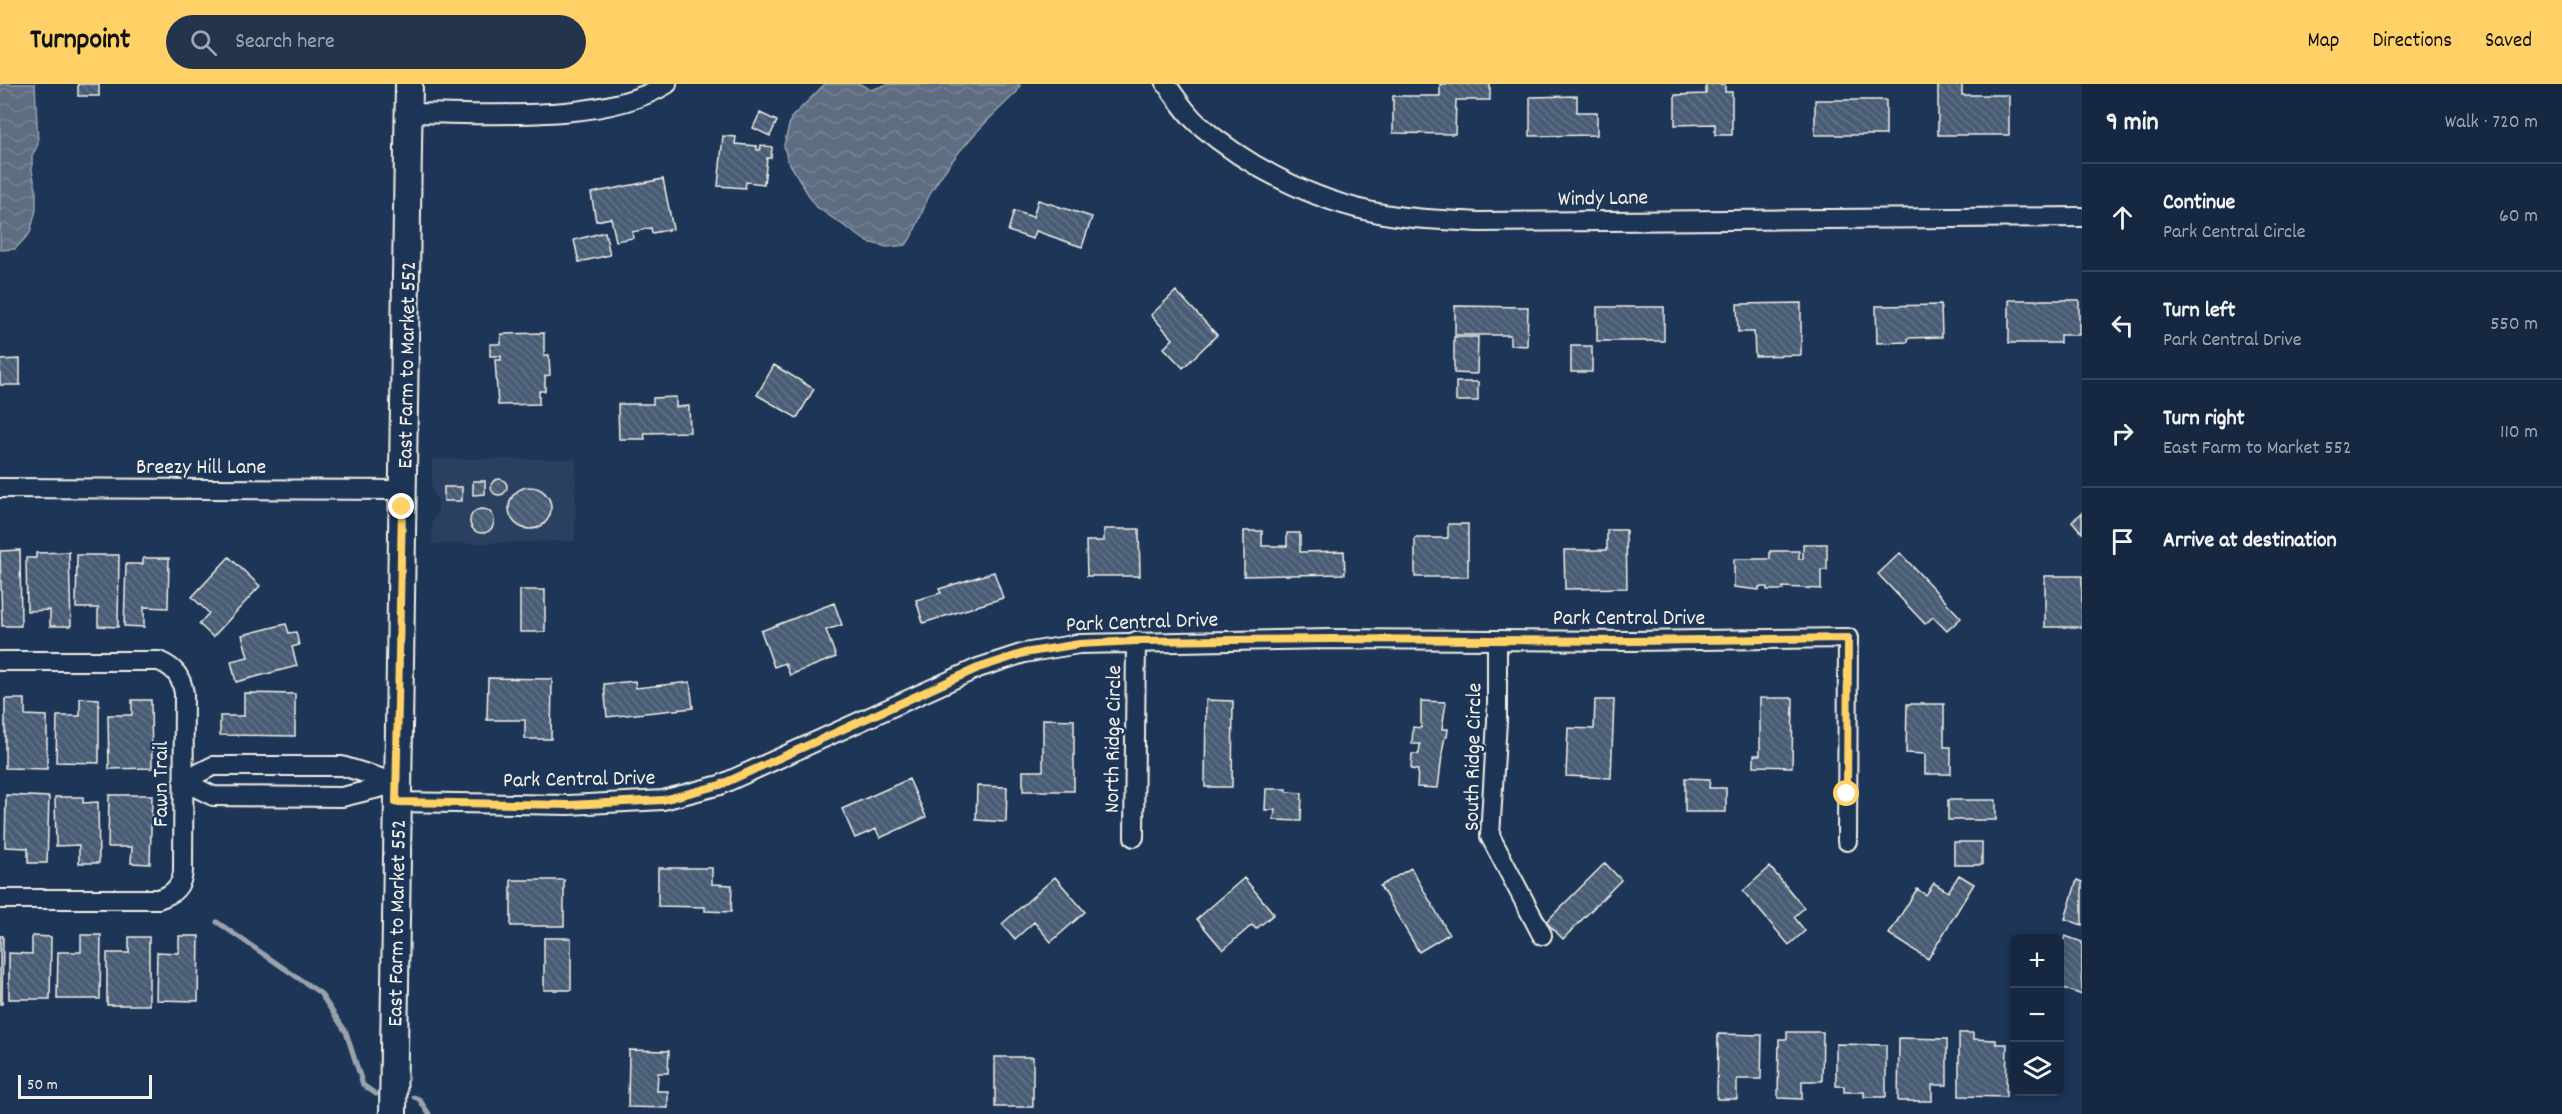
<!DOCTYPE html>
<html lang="en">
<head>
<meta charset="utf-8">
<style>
  :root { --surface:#162841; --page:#23344c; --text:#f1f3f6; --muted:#9ea6b1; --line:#35445a; --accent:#ffd166 }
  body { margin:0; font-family:Dekko,sans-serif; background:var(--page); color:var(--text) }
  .controls { position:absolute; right:18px; bottom:18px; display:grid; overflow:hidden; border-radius:9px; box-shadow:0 3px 9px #0003 }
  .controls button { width:54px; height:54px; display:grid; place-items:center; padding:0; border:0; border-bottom:2px solid var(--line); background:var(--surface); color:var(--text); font:30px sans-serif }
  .scale { position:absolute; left:18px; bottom:15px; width:134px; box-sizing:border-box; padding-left:6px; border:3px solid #f4f1e8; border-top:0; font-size:16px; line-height:21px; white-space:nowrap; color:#f4f1e8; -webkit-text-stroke:4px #1d3557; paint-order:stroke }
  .stop { position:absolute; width:18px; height:18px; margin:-14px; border:4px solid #ffd166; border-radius:50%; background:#fff }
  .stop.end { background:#ffd166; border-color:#fff; box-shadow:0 2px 6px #0008 }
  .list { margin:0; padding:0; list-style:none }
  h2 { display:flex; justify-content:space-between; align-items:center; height:78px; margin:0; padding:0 24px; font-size:26px }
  h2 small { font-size:20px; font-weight:400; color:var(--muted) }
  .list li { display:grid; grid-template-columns:39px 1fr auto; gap:18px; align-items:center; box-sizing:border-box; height:108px; padding:0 24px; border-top:2px solid var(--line) }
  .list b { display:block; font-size:22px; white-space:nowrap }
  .list p { margin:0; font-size:20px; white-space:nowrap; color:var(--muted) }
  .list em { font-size:20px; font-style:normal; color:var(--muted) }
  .icon { flex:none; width:33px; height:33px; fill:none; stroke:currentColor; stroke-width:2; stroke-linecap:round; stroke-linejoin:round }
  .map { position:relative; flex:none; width:2082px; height:1030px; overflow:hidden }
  header { display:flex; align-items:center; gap:36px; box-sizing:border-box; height:84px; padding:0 30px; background:var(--accent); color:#111 }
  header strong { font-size:28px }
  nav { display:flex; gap:33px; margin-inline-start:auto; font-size:21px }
  .search { width:420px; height:54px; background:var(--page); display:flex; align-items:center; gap:15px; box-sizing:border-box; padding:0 21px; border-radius:33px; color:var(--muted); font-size:22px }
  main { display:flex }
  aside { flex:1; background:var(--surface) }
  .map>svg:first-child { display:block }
  .built { fill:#2a4060 }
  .water { fill:url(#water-waves); stroke:#9aa2ab; stroke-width:1.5 }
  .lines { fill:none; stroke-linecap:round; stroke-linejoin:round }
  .stream { stroke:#9aa2ab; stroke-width:5 }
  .building { fill:url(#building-back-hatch); stroke:#f4f1e8; stroke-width:1.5 }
  .minor-casing { stroke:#f4f1e8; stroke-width:22 }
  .secondary-casing { stroke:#f4f1e8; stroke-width:30 }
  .minor { stroke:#1d3557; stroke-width:18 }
  .secondary { stroke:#1d3557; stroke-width:26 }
  .route { stroke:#ffd166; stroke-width:8 }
  .labels { text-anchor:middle; stroke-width:4.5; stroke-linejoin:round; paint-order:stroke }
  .street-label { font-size:22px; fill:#f4f1e8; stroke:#1d3557 }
</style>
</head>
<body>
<header>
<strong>Turnpoint</strong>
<div class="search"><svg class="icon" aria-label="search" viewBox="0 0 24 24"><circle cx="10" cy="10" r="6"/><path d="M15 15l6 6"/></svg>Search here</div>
<nav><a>Map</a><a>Directions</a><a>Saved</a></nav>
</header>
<main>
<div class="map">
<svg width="2082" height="1030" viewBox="0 0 2082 1030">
  <defs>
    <pattern id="water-waves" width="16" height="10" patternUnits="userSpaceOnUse" patternTransform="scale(1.5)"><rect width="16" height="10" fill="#5e6d82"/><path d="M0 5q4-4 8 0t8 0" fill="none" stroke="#768294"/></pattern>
    <pattern id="building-back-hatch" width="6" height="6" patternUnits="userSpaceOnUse" patternTransform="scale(1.5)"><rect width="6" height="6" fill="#485b74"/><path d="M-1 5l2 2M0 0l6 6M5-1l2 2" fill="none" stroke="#637388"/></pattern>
  </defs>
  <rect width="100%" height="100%" fill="#1d3557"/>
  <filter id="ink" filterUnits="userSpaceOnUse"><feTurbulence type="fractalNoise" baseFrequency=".0167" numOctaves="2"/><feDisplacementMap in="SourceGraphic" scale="12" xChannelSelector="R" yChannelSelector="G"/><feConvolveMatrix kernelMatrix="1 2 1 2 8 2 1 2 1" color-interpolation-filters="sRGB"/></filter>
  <g filter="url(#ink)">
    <path class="built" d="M432 375H576L575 457 432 460V438L438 428V418L432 406Z"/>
    <path class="water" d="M0 0H35L38 60 32 72V87L36 105V126L30 149 15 165 0 166Z
      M825 0H860L871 6 888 0 1020 1 1017 8C985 38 955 68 932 106 922 124 919 144 906 161L887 163 868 158 815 122 787 75 784 61 791 34Z"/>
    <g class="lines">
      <path class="stream" d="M217 838 320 909 346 948 363 1001 376 1010
        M414 1013 419 1015 429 1030"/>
    </g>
    <path class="building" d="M78 0H99V12H78Z
      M1440 0H1490V16H1456L1455 50 1393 49V12H1440Z
      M1706 0H1725V8H1732V51H1715V40L1675 41V11L1706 10Z
      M1938 0H1962V11H2009V51H1938Z
      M1577 12V28H1597V51L1530 52V13Z
      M1815 16H1886V51H1815Z
      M760 29 777 37 770 52 753 44Z
      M723 52 736 53 735 60 757 62V66H760L761 61 772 63 771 74H767L764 100 746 98 745 104 718 102Z
      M663 95 673 145 652 149 651 144 632 148 633 154 616 157 611 134 596 137 591 109Z
      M1038 116 1092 133 1082 163 1036 147 1033 155 1008 147 1014 127 1033 133Z
      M605 148 610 171 579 178 574 156Z
      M1176 207 1217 251 1183 284 1164 264 1173 255 1151 231Z
      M2009 216H2079V251H2060V259H2009Z
      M1801 219V271L1755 272 1754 248H1738L1737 220Z
      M1941 221 1942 253 1908 254V258L1877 259 1876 222Z
      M1455 222 1528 223 1527 262 1510 261V251H1455Z
      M1597 223H1664V257H1597Z
      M544 249V271H549L550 291 545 292V307H539V320L498 321 495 276H501V272H490V260H501V250Z
      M1454 253H1478L1477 290 1454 289Z
      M1571 262H1592V288H1571Z
      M20 275V301H0V276Z
      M774 281 814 305 797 334 757 311Z
      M1456 298H1478V317H1456Z
      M676 313V323L689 322 690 348 644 349 645 355H619L618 320H653V314Z
      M491 403a8 8 0 1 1 16 0a8 8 0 1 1-16 0Z
      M473 397H485V410L473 411Z
      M444 403H462V417H444Z
      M509 424a21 21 0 1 1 42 0a21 21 0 1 1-42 0Z
      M470 437a12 12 0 1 1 24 0a12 12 0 1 1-24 0Z
      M2082 429V449L2072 437Z
      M1448 440H1468V493H1415V454H1448Z
      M1104 445H1139L1140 492H1087L1086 457H1104Z
      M1607 446H1626L1627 504 1565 505 1564 466H1607Z
      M1244 447H1262V462H1287V449H1300V468L1344 467 1345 490 1244 492Z
      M1803 460H1827V486H1821V505L1783 503V506H1767V503H1759V506L1734 503V475H1770V467H1799V475H1803Z
      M20 466 21 542H2L0 467Z
      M69 468 71 542H50V526L27 527 26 474H36V469Z
      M1900 469 1961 534 1947 547 1933 533 1925 540 1878 490Z
      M77 471H119L118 543 98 542V524H76Z
      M229 473 260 502 213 553 199 540 209 529 192 513Z
      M143 474H169L168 524 144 523V543L124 542 126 480H143Z
      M994 488 1003 514 923 539 916 516 941 509 939 505Z
      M2045 492H2082V543H2045Z
      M520 506H545V548H520Z
      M834 519 842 541 826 546 836 573 790 591 785 579 774 583 761 547Z
      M286 540 289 549 296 548 299 561 292 563 297 582 236 598 231 577 248 573 242 551Z
      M488 594 552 595 551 655H525V636H487Z
      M635 597 636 604 690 598 693 624 607 633 604 600Z
      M244 609 295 610V652L220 651V632H244Z
      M80 614 99 615V679L56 678 57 632H80Z
      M1760 614H1793L1792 683 1754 682V671H1760Z
      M5 615H25V631L47 632V685L5 684Z
      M132 616H151L152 684 109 685 108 631H132Z
      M1206 616 1233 617 1232 703H1205Z
      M1595 616H1614L1611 694 1566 692 1568 644 1594 645Z
      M1421 617 1446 618 1442 645H1448L1447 653H1445L1443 663 1438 704 1417 703 1418 686 1411 685 1412 670H1419L1420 660H1412L1413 643 1421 644Z
      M1907 620H1944V663H1951V690H1925V670L1906 669Z
      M1043 635 1074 636V707H1023V687H1043Z
      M1685 694 1710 695 1709 704H1726V728H1685Z
      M909 695 926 733 880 754 876 745 855 754 842 725Z
      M977 702 1007 703 1006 738 976 736Z
      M1266 705H1287V708L1302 709 1301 737 1274 736 1275 726H1265Z
      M6 711 49 713 47 779H28V764L5 763Z
      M109 711H152L150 780 131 779 132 763H108Z
      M55 713H83V719L98 718 99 779H79V761L56 762Z
      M1948 716H1996V736H1948Z
      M1954 758H1982V781H1954Z
      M1605 779 1621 796 1563 855 1546 838Z
      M1770 783 1804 824 1794 833 1805 847 1789 861 1743 807Z
      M658 784H712V800L732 801 731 828 705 827V823L658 822Z
      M1411 784 1449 850 1419 868 1380 802Z
      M1959 791 1974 800 1928 875 1889 850 1917 805 1926 811 1934 799 1948 808Z
      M1055 793 1085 828 1051 858 1034 838 1015 855 1002 840Z
      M1244 794 1274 830 1256 845 1252 841 1223 866 1197 835Z
      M511 796H564V842H511Z
      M2077 796 2082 798V841L2065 835Z
      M81 851H101L100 915H57L58 868H81Z
      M0 852H3L2 920H0Z
      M32 852 51 853 50 915H9V869L32 870Z
      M179 852H199L198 917 156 916 157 868 179 869Z
      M2065 852 2082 858V911L2060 903V865Z
      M129 853H149V921H107V869H129Z
      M544 854H571V906H544Z
      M1787 948H1823L1822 997H1802V1015L1778 1014 1779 955H1787Z
      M1959 949H1973V955L1996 956V960H2007L2006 1013 1959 1012Z
      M1718 950 1762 951 1761 995H1737V1015H1717Z
      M1899 954 1947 955V1001H1932V1017H1898Z
      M1836 960 1886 961V1013H1864V1008H1844V1002H1836Z
      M629 966 669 967 668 989H658L657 1007H668V1024L628 1023Z
      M995 973H1033V1023H995Z"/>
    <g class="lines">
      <defs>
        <path id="minor" d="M1166 0C1176 13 1185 28 1197 39 1252 87 1326 123 1397 132 1424 136 1452 136 1479 138L2082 133
          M409 29C484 29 602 40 667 0
          M0 404 403 406
          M1497 556V637L1490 752 1542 851
          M0 577H159C175 584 181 592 184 609L183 787C182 802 173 811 158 815H0
          M183 697 213 682H342L397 699
          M183 697 213 712 342 713 395 700
          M396 718 569 721 663 716 720 701 978 584 1024 569 1079 560 1330 555 1633 557 1848 554 1847 757
          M1134 753 1136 557"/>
        <path id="secondary" d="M393 1030 409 0"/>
      </defs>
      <use href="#minor" class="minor-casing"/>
      <use href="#secondary" class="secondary-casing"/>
      <use href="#minor" class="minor"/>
      <use href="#secondary" class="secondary"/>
    </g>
  </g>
  <g class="lines" filter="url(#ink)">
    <path class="route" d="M402 423 396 718 569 721 663 716 720 701 978 584 1024 569 1079 560 1136 557 1330 555 1633 557 1848 554 1847 710"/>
  </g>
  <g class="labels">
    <g class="street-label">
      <text transform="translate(1603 112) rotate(-1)" y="8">Windy Lane</text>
      <text transform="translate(405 281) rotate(-89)" y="8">East Farm to Market 552</text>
      <text x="201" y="389">Breezy Hill Lane</text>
      <text x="1629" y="540">Park Central Drive</text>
      <text transform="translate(1142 536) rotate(-2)" y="8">Park Central Drive</text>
      <text transform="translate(1111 655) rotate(-89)" y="8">North Ridge Circle</text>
      <text transform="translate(1471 673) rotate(-89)" y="8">South Ridge Circle</text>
      <text transform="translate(579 693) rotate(-1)" y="8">Park Central Drive</text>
      <text transform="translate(159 700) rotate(-90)" y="8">Fawn Trail</text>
      <text transform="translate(395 839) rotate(-89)" y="8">East Farm to Market 552</text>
    </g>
  </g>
</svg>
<div class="controls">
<button>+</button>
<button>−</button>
<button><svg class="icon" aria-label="layers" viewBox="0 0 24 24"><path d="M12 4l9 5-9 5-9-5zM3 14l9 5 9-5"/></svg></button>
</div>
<div class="scale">50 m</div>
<div class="stop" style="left:1847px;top:710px"></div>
<div class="stop end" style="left:402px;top:423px"></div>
</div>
<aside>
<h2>9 min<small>Walk · 720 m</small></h2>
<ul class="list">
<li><svg class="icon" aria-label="ahead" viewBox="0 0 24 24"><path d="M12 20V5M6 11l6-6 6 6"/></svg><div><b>Continue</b><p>Park Central Circle</p></div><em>60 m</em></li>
<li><svg class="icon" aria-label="left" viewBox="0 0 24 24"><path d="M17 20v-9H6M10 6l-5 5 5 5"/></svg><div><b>Turn left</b><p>Park Central Drive</p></div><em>550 m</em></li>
<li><svg class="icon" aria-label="right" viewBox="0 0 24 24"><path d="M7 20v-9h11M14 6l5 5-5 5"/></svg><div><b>Turn right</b><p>East Farm to Market 552</p></div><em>110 m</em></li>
<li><svg class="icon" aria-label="arrive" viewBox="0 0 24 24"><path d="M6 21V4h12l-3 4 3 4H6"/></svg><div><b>Arrive at destination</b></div></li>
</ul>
</aside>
</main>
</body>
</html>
